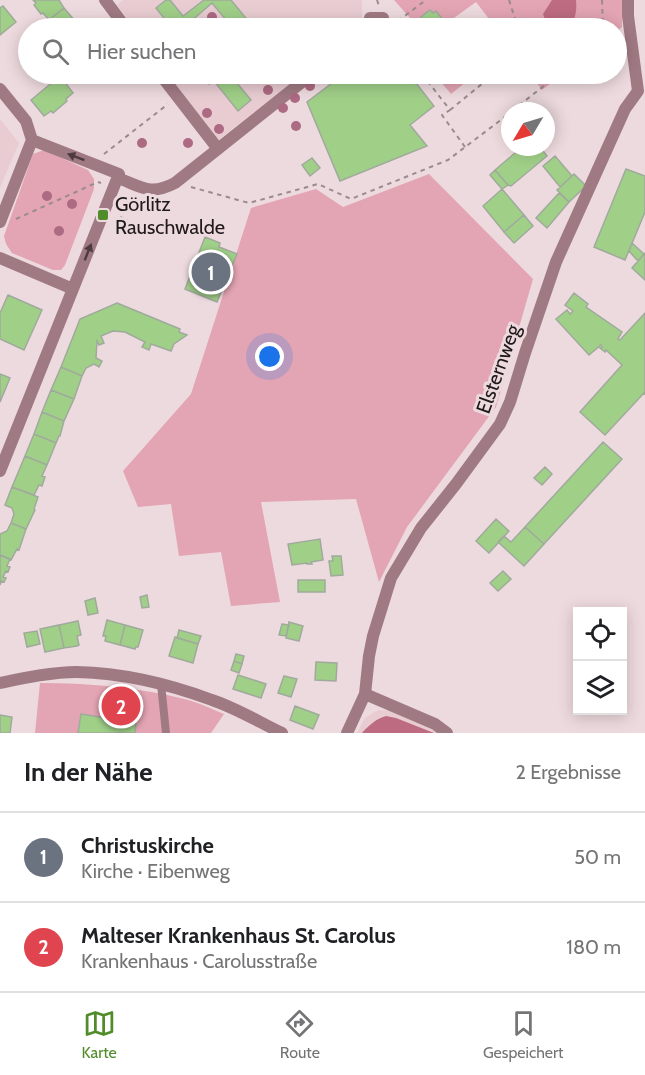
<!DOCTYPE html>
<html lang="de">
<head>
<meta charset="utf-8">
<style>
  :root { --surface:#fff; --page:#f6f6f6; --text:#202124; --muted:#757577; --line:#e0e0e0; --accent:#518c2a }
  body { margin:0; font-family:Cabin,sans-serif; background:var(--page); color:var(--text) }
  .controls { position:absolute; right:18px; bottom:18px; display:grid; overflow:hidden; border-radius:0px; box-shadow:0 3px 15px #0003 }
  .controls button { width:54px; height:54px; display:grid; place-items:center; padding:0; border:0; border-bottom:2px solid var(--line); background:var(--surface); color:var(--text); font:30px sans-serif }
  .compass { position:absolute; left:501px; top:102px; width:54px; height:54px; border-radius:50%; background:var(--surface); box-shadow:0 3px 15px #0003; rotate:232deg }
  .you { position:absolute; left:270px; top:357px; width:21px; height:21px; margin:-15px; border:4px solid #fff; border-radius:50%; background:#1a73e8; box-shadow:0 0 0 9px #1a73e833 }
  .badge { display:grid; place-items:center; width:39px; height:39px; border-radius:50%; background:var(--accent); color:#fff; font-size:20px; font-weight:700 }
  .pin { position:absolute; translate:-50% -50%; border:3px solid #fff; box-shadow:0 2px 6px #0006 }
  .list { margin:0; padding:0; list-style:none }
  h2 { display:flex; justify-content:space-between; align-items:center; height:78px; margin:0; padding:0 24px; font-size:26px }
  h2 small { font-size:20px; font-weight:400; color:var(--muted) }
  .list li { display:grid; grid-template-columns:39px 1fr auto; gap:18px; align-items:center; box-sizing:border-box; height:90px; padding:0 24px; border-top:2px solid var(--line) }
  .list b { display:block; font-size:22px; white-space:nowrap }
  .list p { margin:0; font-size:20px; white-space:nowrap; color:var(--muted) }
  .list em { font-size:20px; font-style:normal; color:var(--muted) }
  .icon { flex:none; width:33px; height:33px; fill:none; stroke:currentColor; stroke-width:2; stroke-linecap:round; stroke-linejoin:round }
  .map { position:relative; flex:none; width:645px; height:733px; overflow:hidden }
  .search { position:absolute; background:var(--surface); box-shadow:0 3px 15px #0003; left:18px; right:18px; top:18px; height:66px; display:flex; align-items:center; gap:15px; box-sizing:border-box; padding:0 21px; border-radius:33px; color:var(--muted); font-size:22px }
  .sheet { height:258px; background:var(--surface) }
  nav { display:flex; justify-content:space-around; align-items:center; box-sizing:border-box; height:84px; border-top:2px solid var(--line); background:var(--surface); font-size:16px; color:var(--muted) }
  nav a { display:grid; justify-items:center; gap:3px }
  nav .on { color:var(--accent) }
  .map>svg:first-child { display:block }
  .built { fill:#e8ccd2 }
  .green { fill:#e3a4b3 }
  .water { fill:#bd6b80 }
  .building { fill:#a0cf88; stroke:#a0aa9c; stroke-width:1.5 }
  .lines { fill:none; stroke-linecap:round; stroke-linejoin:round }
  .path { stroke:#998b8e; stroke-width:2; stroke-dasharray:4.5 4.5; stroke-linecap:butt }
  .service { stroke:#a07a83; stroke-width:8 }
  .minor { stroke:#a07a83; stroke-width:12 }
  .tree { fill:#ac6a83 }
  .oneway { fill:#4d3b3f }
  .poi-dot { fill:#518c2a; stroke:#eddade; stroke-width:2 }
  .labels { text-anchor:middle; stroke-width:6; stroke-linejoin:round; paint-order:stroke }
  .poi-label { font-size:20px; fill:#20191b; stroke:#eddade; text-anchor:start }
  .street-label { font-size:20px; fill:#20191b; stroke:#eddade }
</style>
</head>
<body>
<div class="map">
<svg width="645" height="733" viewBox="0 0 645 733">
  <rect width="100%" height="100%" fill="#eddade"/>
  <path class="built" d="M123 0H362V28H135L117 5Z
    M168 74H303L218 140Z
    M0 119 19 143 0 188Z
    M378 710 394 711 439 733H357L365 718Z"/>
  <path class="green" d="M394 0H622V27L617 31 616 28H496L476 2 440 28H419Z
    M434 74H476L451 94Z
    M530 74H563L542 90Z
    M44 150 88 170 94 179V189L65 265 61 270H53L12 253 6 244 4 236 33 154Z
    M429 174 533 279 496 407 407 527 379 582 356 499 261 502 280 602 231 606 221 552 179 556 171 504 138 507 123 471 191 394 251 208 316 189 343 207Z
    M40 683C88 683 137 687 184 699 198 702 211 709 224 714L211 733H35Z"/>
  <path class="water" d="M552 0H576C577 10 576 26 563 28 558 29 552 28 548 28L543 14Z
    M386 716 396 718 434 733H362C369 725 376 719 386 716Z"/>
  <path class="building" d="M33 0H59L64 8 49 20 43 13 41 14 34 5 36 3Z
    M166 0H170L183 16 204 0H231L254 28H230L232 27 212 3 189 23 193 28H172L156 8Z
    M3 6 16 22 0 35V8Z
    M64 8 81 28H55L49 20Z
    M430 10 433 13 436 11 444 21 433 28H429L421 17Z
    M201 74H229L231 76 234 74H247L236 82 251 100 238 111 214 81 209 84Z
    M344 74H409L434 106 410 125 427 146 340 181 307 102Z
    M60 76 73 93 66 99 67 101 53 113 51 111 44 116 31 100Z
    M522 147H540L547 156 511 186 508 185 495 170Z
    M555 156 572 176 560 187 543 166Z
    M312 158 320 168 310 176 302 165Z
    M626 169 645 176V212L625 260 594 247Z
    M495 170 508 185 502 189 490 175Z
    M574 174 586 186 569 202 557 190Z
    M502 189 524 215 504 232 483 206Z
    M559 193 569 202 547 228 536 218Z
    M524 215 533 226 514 243 504 232Z
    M121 217 127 220 122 229 117 226Z
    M205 237 220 243 219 247 237 254 217 302 185 289Z
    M632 243 644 254 638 261 629 251Z
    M645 253V280L632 268Z
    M574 293 588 304 586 307 622 332 618 339 620 340 645 313V394L644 393 605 435 580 412 622 365 606 350 605 352 600 348 602 347 601 345 589 355 556 319 567 310 570 314 573 311 565 305Z
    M8 295 42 310 24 350 0 339V313Z
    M117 303 180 329 179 332 187 335 174 344 171 351 151 344 149 350 142 347 145 342 125 332 113 331 101 336 104 343 99 345 97 341 96 358 102 361 99 367 94 364 86 368 82 376 61 367 80 319Z
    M61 367 82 376 74 399 51 390Z
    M0 374 10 378 0 402Z
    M51 390 74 399 64 421 42 412Z
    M42 412 64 421 60 436H59L56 443 34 434Z
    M34 434 56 443 47 465 25 456Z
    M603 442 622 459 544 544 525 527Z
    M25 456 47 465 42 476 45 477 42 486 39 485 34 495 12 487Z
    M545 467 552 474 542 485 534 478Z
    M12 487 38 497 34 509 35 510 26 529 11 523 14 514 12 508 5 505Z
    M496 519 509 531 489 553 476 541Z
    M11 523 26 529 19 550 17 549 11 560 0 555V534L7 531Z
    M525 527 544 544 524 566 498 542 504 536 511 542Z
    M320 539 323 560 311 562 312 564H307V563L292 565 288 544Z
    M0 555 10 559 7 566 10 567 8 572 6 571 3 577 6 578 4 582 1 581 0 585Z
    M332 556H341L343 575 331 576 329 561H333Z
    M503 571 511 579 498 591 490 583Z
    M298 580H325V592H298Z
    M147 595 149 607 142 608 140 597Z
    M95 598 98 613 88 615 85 601Z
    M107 620 125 625 120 645 105 641 106 636H103Z
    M78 621 81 635 77 636 79 645 77 646 64 648 59 625Z
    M289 622 303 626 299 641 286 638Z
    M282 624 289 625 286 636 279 635Z
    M59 625 64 648 45 652 40 629Z
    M125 625 143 630 138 647H136L135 649 120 645Z
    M179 630 201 636 198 644 177 638Z
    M37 631 40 644 27 647 24 633Z
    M175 637 198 644 193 663 169 656Z
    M236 654 244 656 242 664 234 661Z
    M234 661 242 664 239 673 231 670Z
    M316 662 337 663 336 681 315 680Z
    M238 675 266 684 261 698 233 689Z
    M284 676 297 679 291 697 278 693Z
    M295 706 319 715 313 729 290 720Z
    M81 714 136 723 135 733H78Z
    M0 715 12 717 10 733H0Z"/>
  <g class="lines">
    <path class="path" d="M377 0 379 6
      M509 0 518 28
      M602 0 603 28
      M398 21 426 0
      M422 74 450 110 442 115 465 147
      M542 74 549 82
      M450 110 494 74
      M512 111 559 74
      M104 154 168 104
      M191 187 249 203 318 184 351 199 448 160 510 113
      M16 219 98 182 101 183"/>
    <path class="service" d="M161 684 166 733"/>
    <path class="minor" d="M105 0 126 28
      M368 28 370 24V18H383
      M160 74 218 149
      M0 89 26 121 32 140
      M118 178C142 187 150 196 175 183L312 74
      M0 222 32 140
      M0 258 73 289
      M0 471 119 174 32 140
      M0 683C24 678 52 672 77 672 123 673 169 684 212 700 236 708 259 722 282 733
      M365 694 435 724 447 733
      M347 733 365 694 369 656 373 636 391 578 421 528 456 484 500 424 510 402 525 353 556 262 625 109 638 91 628 16V0"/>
  </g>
  <g class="tree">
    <circle cx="212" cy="17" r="5"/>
    <circle cx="310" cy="86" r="5"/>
    <circle cx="268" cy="90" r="5"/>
    <circle cx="295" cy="98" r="5"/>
    <circle cx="283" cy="108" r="5"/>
    <circle cx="207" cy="113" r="5"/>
    <circle cx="296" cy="126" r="5"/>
    <circle cx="219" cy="129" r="5"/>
    <circle cx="142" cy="143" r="5"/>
    <circle cx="188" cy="143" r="5"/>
    <circle cx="47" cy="196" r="5"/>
    <circle cx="72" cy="204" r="5"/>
    <circle cx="59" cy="231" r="5"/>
  </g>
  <defs><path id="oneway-solid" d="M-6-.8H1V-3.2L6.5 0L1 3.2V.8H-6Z" transform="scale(1.5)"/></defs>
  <g class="oneway">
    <use href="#oneway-solid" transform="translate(76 157) rotate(-159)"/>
    <use href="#oneway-solid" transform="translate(88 252) rotate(-68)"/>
  </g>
  <rect class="poi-dot" x="97" y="209" width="12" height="12" rx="3"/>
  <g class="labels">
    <g class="poi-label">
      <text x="115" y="211">Görlitz<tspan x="115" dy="23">Rauschwalde</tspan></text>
    </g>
    <g class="street-label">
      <text transform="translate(498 369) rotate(-70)" y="7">Elsternweg</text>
    </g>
  </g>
</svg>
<div class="controls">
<button><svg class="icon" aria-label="locate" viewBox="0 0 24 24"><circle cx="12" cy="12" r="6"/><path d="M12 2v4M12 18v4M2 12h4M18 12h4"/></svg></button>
<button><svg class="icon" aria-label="layers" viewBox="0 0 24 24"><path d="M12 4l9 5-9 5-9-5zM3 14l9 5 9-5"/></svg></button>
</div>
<svg class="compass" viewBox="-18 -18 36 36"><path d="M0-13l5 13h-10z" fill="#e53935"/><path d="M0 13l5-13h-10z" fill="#757577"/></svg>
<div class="you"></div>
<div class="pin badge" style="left:211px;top:272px;background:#6b7280">1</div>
<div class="pin badge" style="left:121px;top:706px;background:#e0444e">2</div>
<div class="search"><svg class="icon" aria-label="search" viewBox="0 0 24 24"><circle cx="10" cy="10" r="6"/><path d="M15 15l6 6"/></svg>Hier suchen</div>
</div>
<section class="sheet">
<h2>In der Nähe<small>2 Ergebnisse</small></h2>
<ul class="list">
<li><span class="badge" style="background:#6b7280">1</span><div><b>Christuskirche</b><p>Kirche · Eibenweg</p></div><em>50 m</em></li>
<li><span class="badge" style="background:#e0444e">2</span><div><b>Malteser Krankenhaus St. Carolus</b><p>Krankenhaus · Carolusstraße</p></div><em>180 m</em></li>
</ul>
</section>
<nav>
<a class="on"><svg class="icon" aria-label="map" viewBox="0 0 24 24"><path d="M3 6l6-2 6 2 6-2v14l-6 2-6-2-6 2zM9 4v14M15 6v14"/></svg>Karte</a>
<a><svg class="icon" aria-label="directions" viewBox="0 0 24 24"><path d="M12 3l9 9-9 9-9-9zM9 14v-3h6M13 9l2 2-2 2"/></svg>Route</a>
<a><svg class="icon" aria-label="saved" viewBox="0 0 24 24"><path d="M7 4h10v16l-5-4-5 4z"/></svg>Gespeichert</a>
</nav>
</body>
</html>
